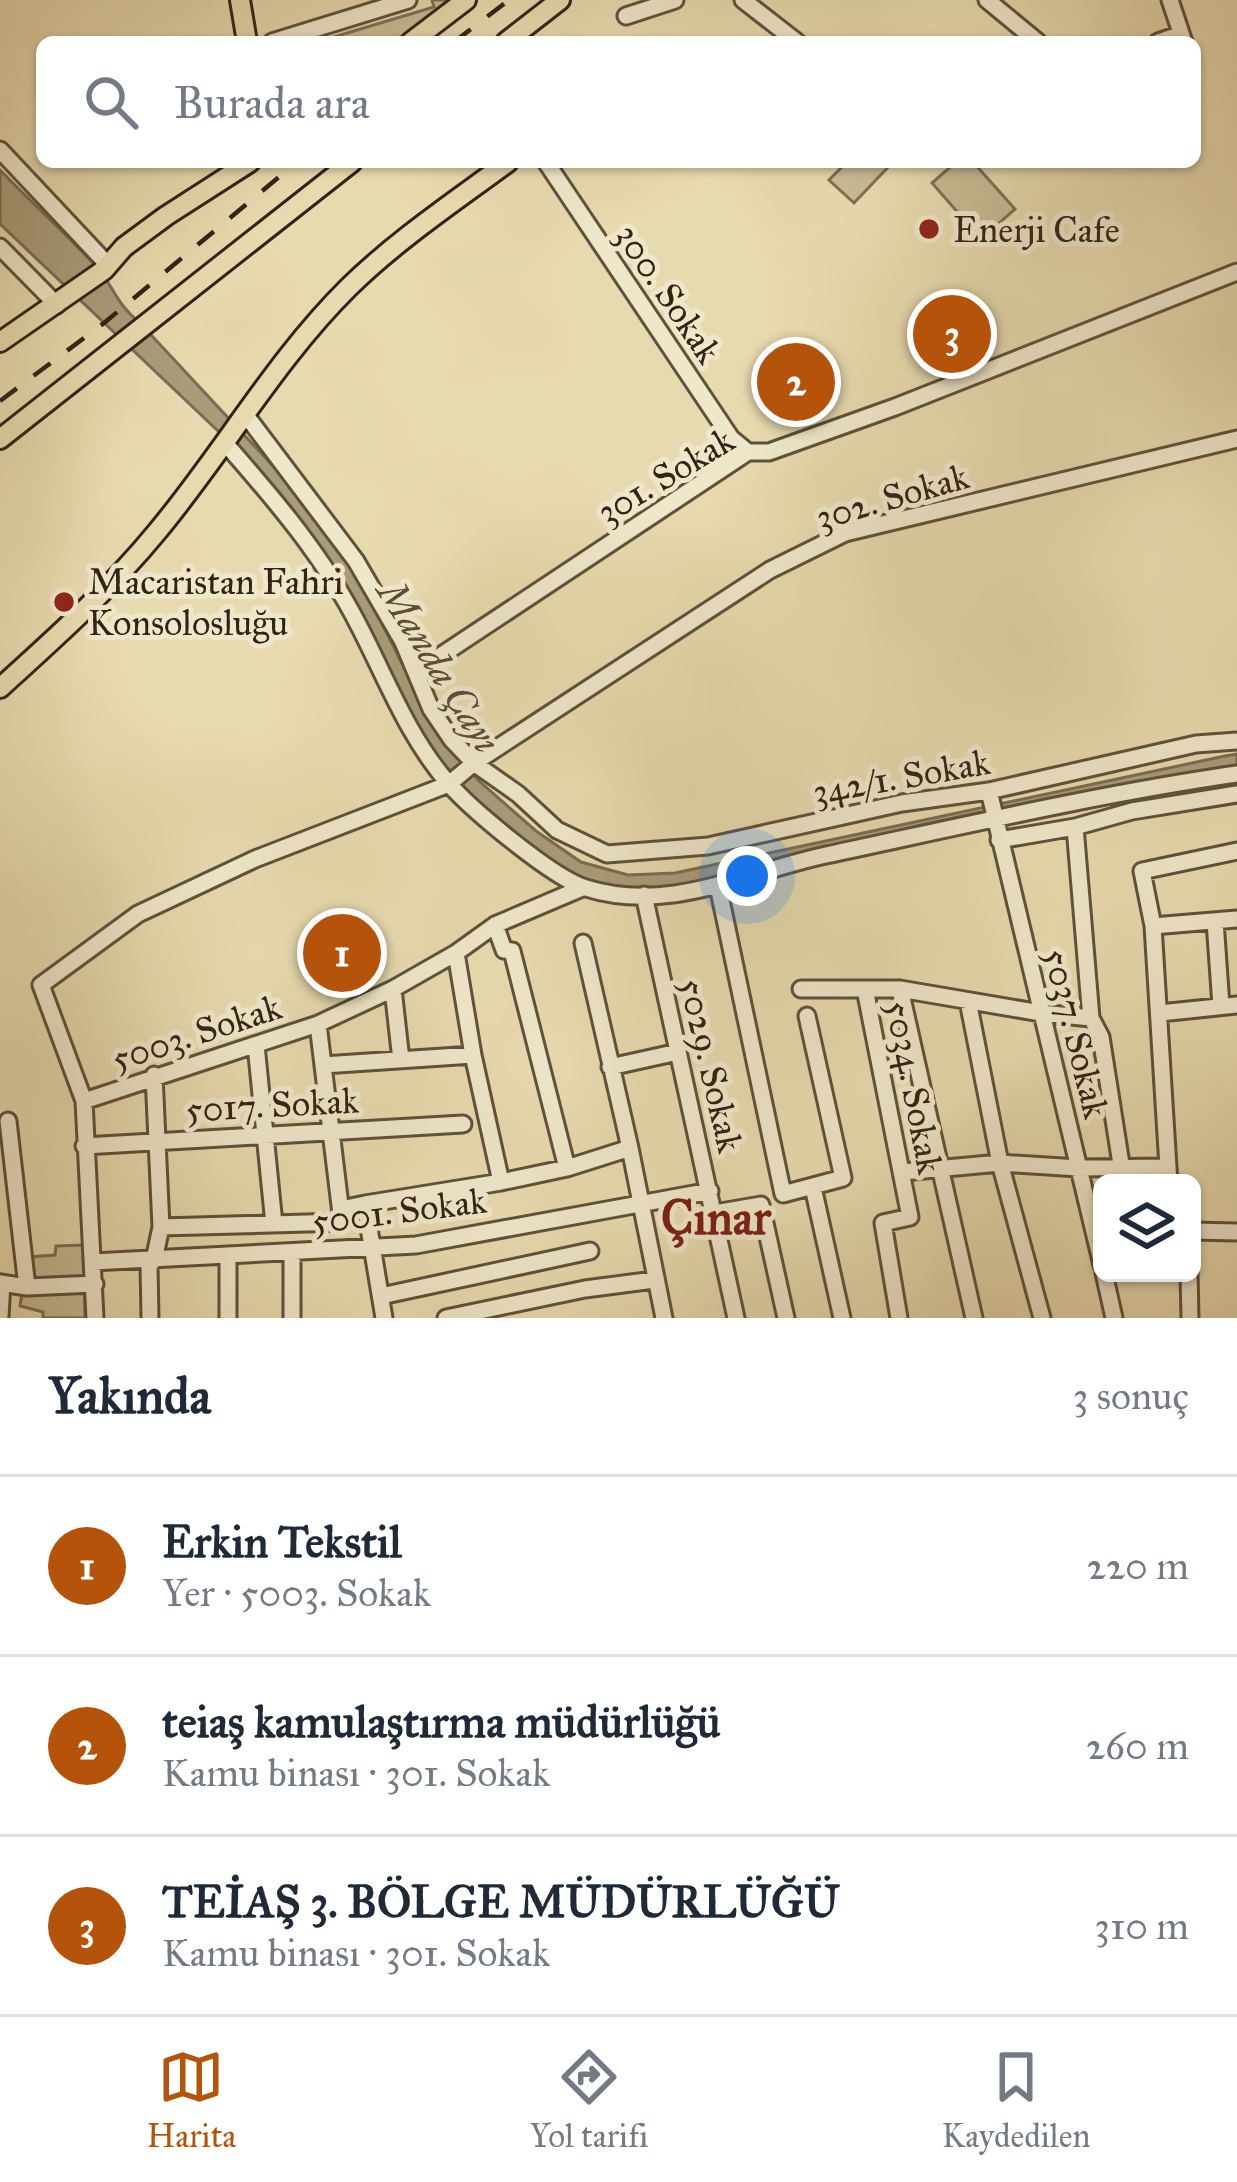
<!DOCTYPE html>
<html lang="tr">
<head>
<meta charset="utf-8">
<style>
  :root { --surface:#fff; --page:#f2f2f3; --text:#1f2937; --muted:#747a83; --line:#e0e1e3; --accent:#b45309 }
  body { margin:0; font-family:"IM FELL Great Primer",serif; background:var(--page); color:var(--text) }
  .controls { position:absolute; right:36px; bottom:36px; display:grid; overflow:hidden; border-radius:18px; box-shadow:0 3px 9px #0004 }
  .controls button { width:108px; height:108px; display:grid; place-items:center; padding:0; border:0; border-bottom:3px solid var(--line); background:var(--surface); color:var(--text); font:60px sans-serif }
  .you { position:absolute; left:747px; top:876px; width:42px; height:42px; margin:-30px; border:9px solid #fff; border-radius:50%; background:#1a73e8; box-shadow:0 0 0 18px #1a73e833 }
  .badge { display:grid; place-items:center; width:78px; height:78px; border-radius:50%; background:var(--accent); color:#fff; font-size:39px; font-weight:700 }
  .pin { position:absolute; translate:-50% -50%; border:6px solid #fff; box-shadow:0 3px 12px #0006 }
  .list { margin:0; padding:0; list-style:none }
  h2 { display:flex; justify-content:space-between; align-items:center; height:156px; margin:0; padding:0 48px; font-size:51px }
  h2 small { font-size:39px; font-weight:400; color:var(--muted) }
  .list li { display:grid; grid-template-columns:78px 1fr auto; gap:36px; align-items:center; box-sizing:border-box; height:180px; padding:0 48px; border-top:3px solid var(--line) }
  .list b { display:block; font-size:45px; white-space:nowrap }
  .list p { margin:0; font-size:39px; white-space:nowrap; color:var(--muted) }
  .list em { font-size:39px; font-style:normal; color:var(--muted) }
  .icon { flex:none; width:66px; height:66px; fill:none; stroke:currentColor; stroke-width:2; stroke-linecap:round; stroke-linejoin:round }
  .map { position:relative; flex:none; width:1237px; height:1318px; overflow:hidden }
  .search { position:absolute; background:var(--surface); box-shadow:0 3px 9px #0004; left:36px; right:36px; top:36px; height:132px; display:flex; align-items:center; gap:30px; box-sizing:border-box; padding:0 42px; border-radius:18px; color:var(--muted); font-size:45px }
  .sheet { height:696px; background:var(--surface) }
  nav { display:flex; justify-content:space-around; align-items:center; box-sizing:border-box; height:168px; border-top:3px solid var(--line); background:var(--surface); font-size:33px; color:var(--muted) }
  nav a { display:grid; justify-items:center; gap:6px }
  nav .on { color:var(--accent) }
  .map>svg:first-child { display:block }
  .green { fill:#c8bb94; stroke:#7d6f54; stroke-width:3 }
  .water { fill:#a99c7a; stroke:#796c52; stroke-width:3 }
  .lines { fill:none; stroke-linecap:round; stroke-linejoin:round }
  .minor-casing { stroke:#5f513b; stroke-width:21 }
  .major-casing { stroke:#322315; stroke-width:24 }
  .minor { stroke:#efe7ca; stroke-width:15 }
  .major { stroke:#e7daae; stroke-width:18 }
  .rail { stroke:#322315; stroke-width:4.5; stroke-dasharray:21 21; stroke-linecap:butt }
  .poi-dot { fill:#8f2418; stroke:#efe7ca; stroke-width:4.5 }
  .labels { text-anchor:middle; stroke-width:10; stroke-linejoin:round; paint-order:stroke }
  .poi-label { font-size:36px; fill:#322315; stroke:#efe7ca; text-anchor:start }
  .street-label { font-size:36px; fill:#322315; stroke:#efe7ca }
  .water-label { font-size:39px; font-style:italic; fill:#5c4d38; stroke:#efe7ca }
  .district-label { font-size:48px; font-weight:bold; fill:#7a1f14; stroke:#efe7ca }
</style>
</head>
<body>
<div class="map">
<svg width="1237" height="1318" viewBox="0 0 1237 1318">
  <rect width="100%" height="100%" fill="#e7daae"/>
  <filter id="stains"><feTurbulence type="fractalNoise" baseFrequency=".00167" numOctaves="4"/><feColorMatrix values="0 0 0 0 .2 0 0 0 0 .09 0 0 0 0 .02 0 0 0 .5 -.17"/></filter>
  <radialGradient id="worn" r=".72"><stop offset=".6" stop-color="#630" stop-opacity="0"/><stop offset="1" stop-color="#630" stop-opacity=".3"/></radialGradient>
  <path class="green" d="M432 0H455L433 19 391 42H317L434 7Z
    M847 162H893L854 203 829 180Z
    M956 162H973L1015 209 981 239 932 183Z
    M84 1245 85 1318H43V1312L20 1306 28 1257 55 1255 56 1246Z"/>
  <path class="water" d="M0 170C31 202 64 232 94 264 115 287 115 303 140 323L299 494 356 572 429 717 454 753 479 781 536 831 581 862 628 875 675 873 1225 756 1237 754V770L691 887 627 892 585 880 529 848 464 790 447 774 406 717 334 574 291 507 238 450 0 224Z"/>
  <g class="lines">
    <defs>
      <path id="minor" d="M743 0 797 42
        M987 0 1038 42
        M1170 0 1184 42
        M626 16 675 0
        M272 42 408 0
        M1158 42 1181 34
        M0 150 109 266
        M546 162 731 438 748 452
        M0 247 57 305
        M245 414 356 561 403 642 431 709 452 740 474 763 518 794 557 830 607 854 708 846 902 803 989 791 1196 744 1237 741
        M225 443C275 500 324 557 359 626 387 680 408 737 449 784 473 811 553 878 586 888 669 914 746 872 826 855 962 826 1099 794 1237 774
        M416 672 748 452H769L895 407 1237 272
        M989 791 1102 1265
        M1075 827 1132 811 1237 794
        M999 840 1075 827 1091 1018 1101 1037 1121 1164
        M718 886 783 1194 843 1178 807 1016
        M644 895 736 1318
        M1215 921 1221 1006
        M495 925 504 950 512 951 567 1168
        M1153 926 1237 919
        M583 943 630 1148 664 1318
        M456 953 473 1055 501 1182
        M393 989 401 1060
        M801 989H900L1041 1013 1091 1018
        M865 989 910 1217 883 1223 899 1318
        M900 989 974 1318
        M968 1001 1000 1163 1042 1318
        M1160 1013 1237 1005
        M256 1045 274 1224
        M323 1065 473 1055
        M610 1067 678 1052
        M84 1101 318 1024 393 989 456 953 495 925 582 888
        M8 1121 27 1287
        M84 1146 463 1124
        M903 1172 1000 1163 1078 1168 1168 1167
        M1169 1183 1153 926 1142 871 1237 851
        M813 1187 842 1318
        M365 1204 501 1182 567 1168 630 1148
        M341 1209 365 1204 384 1318
        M715 1213 761 1205 786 1318
        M161 1227 342 1222 318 1024
        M1192 1231 1237 1232
        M292 1254V1318
        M93 1262 416 1245 710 1191
        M1104 1273 1114 1318
        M1189 1273 1190 1318
        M0 1283 27 1287 95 1284
        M381 1296 590 1251
        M0 1316 2 1283
        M95 1318 84 1101 41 985 138 914 255 859 449 784 474 763 770 570 845 533 1237 439
        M150 1318 149 1266 154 1260 161 1227 154 1075
        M228 1318V1257
        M446 1318 585 1289 654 1280"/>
      <path id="major" d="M240 0 247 42
        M411 42 466 0
        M506 42 560 0
        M0 342 104 270 124 247 166 216 250 162
        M0 439 352 162
        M0 688C54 639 110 589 156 533 223 453 275 360 349 287 397 240 454 202 508 162"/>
    </defs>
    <use href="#minor" class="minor-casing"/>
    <use href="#major" class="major-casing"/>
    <use href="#minor" class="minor"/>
    <use href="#major" class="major"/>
    <path class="rail" d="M454 42 509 0
      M0 401 104 323 297 162"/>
  </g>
  <g class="poi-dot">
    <circle cx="929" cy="229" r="12"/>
    <circle cx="64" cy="602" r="12"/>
  </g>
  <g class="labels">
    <g class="poi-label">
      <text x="953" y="242">Enerji Cafe</text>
      <text x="88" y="594">Macaristan Fahri<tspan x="88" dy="41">Konsolosluğu</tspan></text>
    </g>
    <g class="street-label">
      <text transform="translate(669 293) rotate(56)" y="13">300. Sokak</text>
      <text transform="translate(665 475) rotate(-31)" y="13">301. Sokak</text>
      <text transform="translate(892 496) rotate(-16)" y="13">302. Sokak</text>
      <text transform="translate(901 776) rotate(-10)" y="13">342/1. Sokak</text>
      <text transform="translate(196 1032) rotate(-18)" y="13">5003. Sokak</text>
      <text transform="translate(1077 1033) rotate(76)" y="13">5037. Sokak</text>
      <text transform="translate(712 1065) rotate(77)" y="13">5029. Sokak</text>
      <text transform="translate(915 1087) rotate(79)" y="13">5034. Sokak</text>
      <text transform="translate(272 1104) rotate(-3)" y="13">5017. Sokak</text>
      <text transform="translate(399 1210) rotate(-7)" y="13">5001. Sokak</text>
    </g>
    <g class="water-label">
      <text transform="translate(440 666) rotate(58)" y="14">Manda Çayı</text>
    </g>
    <g class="district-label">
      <text x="716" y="1234">Çınar</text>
    </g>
  </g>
  <rect width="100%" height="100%" filter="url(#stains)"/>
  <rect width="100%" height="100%" fill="url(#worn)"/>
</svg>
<div class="controls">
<button><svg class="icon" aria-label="layers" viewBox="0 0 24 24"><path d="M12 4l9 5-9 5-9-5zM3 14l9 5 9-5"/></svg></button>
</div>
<div class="you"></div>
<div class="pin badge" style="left:342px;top:953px">1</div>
<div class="pin badge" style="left:796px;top:382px">2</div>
<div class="pin badge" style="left:952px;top:334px">3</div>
<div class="search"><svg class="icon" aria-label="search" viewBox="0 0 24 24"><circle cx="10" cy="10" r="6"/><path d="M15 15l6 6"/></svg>Burada ara</div>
</div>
<section class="sheet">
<h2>Yakında<small>3 sonuç</small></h2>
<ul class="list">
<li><span class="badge">1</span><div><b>Erkin Tekstil</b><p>Yer · 5003. Sokak</p></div><em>220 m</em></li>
<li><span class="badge">2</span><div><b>teiaş kamulaştırma müdürlüğü</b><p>Kamu binası · 301. Sokak</p></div><em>260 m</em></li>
<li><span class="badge">3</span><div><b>TEİAŞ 3. BÖLGE MÜDÜRLÜĞÜ</b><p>Kamu binası · 301. Sokak</p></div><em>310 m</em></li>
</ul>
</section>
<nav>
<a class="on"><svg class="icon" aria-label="map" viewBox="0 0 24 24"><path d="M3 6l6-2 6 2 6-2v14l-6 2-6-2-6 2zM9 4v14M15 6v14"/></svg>Harita</a>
<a><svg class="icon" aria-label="directions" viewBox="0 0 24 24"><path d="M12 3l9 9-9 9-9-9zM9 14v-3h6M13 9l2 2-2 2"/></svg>Yol tarifi</a>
<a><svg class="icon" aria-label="saved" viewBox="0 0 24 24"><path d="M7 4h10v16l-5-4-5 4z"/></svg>Kaydedilen</a>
</nav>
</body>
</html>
